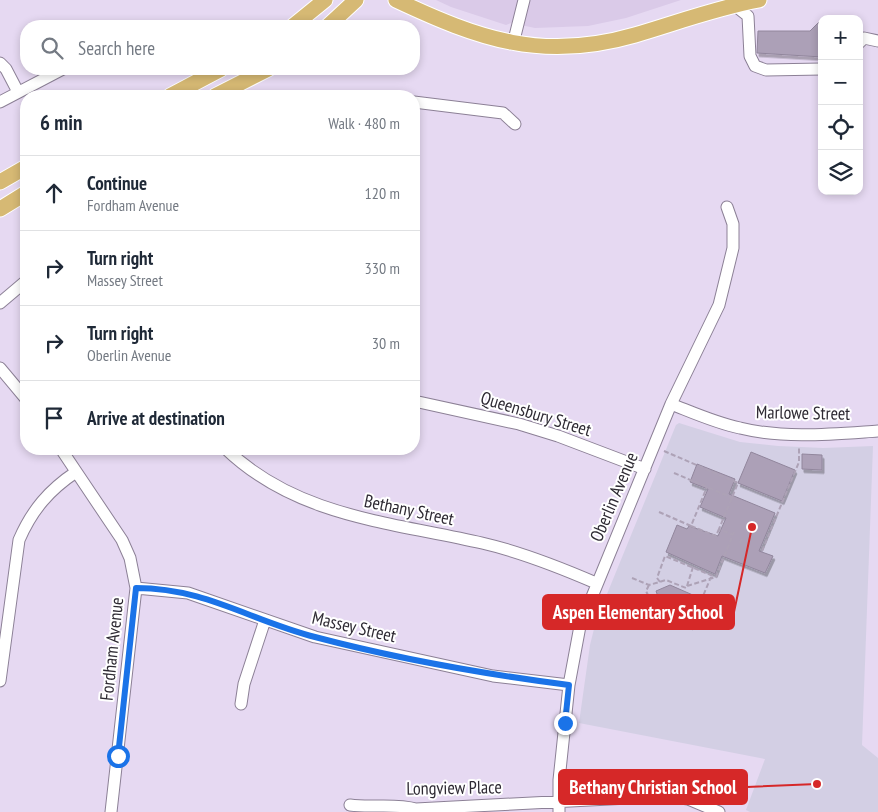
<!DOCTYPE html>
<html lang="en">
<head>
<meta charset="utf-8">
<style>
  :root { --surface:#fff; --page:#f2f2f3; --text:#1f2937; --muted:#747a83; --line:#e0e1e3 }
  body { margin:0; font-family:"PT Sans Narrow",sans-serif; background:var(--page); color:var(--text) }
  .controls { position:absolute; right:15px; top:15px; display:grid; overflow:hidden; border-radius:10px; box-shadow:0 2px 8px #0003 }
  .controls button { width:45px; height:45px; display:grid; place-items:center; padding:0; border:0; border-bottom:1px solid var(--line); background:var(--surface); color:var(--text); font:25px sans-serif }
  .stop { position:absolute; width:15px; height:15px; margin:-11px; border:4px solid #1a73e8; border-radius:50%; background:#fff }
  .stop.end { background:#1a73e8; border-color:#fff; box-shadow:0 1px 5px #0008 }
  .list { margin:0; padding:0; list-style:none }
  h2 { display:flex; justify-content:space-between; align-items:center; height:65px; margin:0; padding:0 20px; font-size:21px }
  h2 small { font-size:16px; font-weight:400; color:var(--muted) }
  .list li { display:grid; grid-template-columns:32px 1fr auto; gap:15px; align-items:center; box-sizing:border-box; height:75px; padding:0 20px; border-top:1px solid var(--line) }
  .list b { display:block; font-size:19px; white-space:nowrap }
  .list p { margin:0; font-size:16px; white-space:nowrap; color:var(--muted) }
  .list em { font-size:16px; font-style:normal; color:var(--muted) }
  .icon { flex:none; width:28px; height:28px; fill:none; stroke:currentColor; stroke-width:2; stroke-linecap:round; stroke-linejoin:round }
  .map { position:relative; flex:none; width:878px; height:812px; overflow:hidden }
  .search { position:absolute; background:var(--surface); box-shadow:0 2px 8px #0003; left:20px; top:20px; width:400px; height:55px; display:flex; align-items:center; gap:12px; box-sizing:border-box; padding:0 18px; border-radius:20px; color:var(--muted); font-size:19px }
  .panel { position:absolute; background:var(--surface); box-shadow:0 2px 8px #0003; left:20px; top:90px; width:400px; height:365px; border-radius:20px }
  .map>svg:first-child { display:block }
  .built { fill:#dacae8 }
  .education { fill:#d3cfe4 }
  .building { fill:#aca0b7; stroke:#91869c; filter:url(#shadow) }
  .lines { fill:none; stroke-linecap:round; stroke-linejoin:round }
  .minor-casing { stroke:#8c8096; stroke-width:13 }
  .major-casing { stroke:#fff; stroke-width:17 }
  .path { stroke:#ada2b6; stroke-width:2; stroke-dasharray:5 2.5; stroke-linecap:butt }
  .minor { stroke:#fff; stroke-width:11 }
  .major { stroke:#d6b974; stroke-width:15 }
  .route { stroke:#1a73e8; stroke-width:6 }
  .labels { text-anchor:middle; stroke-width:4; stroke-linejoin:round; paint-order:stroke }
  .street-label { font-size:18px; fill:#2e2a33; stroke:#fff }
  .leader { fill:none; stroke:#d62828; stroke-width:2 }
  .callout-dot { fill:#d62828; stroke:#fff; stroke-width:2 }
  .callout { fill:#d62828; stroke:#d62828; stroke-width:2 }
  .callout-label { font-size:19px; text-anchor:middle; font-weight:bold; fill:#fff }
</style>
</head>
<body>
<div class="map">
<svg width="878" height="812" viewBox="0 0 878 812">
  <defs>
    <filter id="shadow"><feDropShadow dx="2" dy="3.5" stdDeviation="0" flood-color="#0004"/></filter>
  </defs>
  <rect width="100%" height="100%" fill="#e6d9f2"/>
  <path class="built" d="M436 0H681L626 18 588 26 535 28 511 23 506 25 451 7Z"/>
  <path class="education" d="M679 423 740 442 778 446 823 448 873 446 862 745 878 758V812H750L746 810 765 759 579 723 590 645 596 621 676 425Z"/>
  <path class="building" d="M822 19V57L757 53 758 31H810Z
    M751 452 795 470 782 501 738 483Z
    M802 454 822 455V470L802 469Z
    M697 464 735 479 729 494 775 513 759 551 773 556 765 573 722 556 715 574 666 552 677 525 687 529 689 526 718 536 726 518 700 507 708 489 690 482Z
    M670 585 702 599 708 611 700 618 701 622 690 626 685 615 661 605 656 591Z"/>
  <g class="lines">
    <defs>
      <path id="minor" d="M733 0 734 5 748 16 750 56 755 66 766 70 822 69
        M859 43 864 38 878 41
        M513 44 524 0
        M0 63 6 69 18 92
        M0 102 63 69
        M414 102 503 113 515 124
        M0 303 26 281
        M0 368 26 399
        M414 401 519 424 558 436 645 469
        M671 404C694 413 716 423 740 428 784 439 833 434 878 431
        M61 449 122 540 130 558 136 588 111 812
        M226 449C297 517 391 522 482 543 521 552 559 567 596 583
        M136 588 188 593 315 637 493 676 569 685
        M0 681 19 540C32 510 49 490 76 472
        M241 704 244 684 265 620
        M350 805C372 808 395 803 416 809L667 796 688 799 719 812
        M559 812V780L569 685 580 626 671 404 719 305 733 248V224L727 207"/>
      <path id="major" d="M396 0C479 39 542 62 635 35 676 23 716 8 759 0
        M293 26 325 0
        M328 26 356 0
        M170 96 221 69
        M215 96 268 69
        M0 182 26 167
        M0 209 26 193"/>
    </defs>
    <use href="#minor" class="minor-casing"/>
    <use href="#major" class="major-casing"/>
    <path class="path" d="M664 451 738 483 719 529 733 535
      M674 473 733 498
      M659 512 691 526 707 487
      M691 526 716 536 719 529
      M740 543 743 536
      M762 551 799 462V448
      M632 578 649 585 666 580 686 588 687 586 716 577 734 532
      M660 582 657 578 665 556 713 576
      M649 585 646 591 657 614
      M687 586 693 567
      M682 614 678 624 690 629 707 622 712 616V605L703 596 711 577
      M665 617 668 609"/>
    <use href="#minor" class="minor"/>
    <use href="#major" class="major"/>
  </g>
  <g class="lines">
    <path class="route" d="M118 756 136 588C206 588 251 621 315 637 398 659 484 674 569 685L565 723"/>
  </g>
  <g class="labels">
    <g class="street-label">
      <text transform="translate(803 413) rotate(1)" y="6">Marlowe Street</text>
      <text transform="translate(536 414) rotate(17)" y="6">Queensbury Street</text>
      <text transform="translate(614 497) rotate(-67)" y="6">Oberlin Avenue</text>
      <text transform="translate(409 510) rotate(12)" y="6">Bethany Street</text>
      <text transform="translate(354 627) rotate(13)" y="6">Massey Street</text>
      <text transform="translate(112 649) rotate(-84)" y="6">Fordham Avenue</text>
      <text transform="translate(454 788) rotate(-1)" y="6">Longview Place</text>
    </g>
  </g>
  <path class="leader" d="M752 527L734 612M817 784L747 787"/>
  <g class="callout-dot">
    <circle cx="752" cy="527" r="5"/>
    <circle cx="817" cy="784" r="5"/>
  </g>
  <g class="callout">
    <rect x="543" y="595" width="191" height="34" rx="5"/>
    <rect x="559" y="770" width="188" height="34" rx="5"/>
  </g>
  <g class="callout-label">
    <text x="638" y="619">Aspen Elementary School</text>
    <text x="653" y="794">Bethany Christian School</text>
  </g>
</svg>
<div class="controls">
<button>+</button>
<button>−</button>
<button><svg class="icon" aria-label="locate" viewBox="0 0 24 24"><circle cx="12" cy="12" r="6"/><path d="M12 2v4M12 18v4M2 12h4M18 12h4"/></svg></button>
<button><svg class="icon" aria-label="layers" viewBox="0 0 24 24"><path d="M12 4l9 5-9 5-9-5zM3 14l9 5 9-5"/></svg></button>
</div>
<div class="stop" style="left:118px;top:756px"></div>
<div class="stop end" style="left:565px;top:723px"></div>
<div class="search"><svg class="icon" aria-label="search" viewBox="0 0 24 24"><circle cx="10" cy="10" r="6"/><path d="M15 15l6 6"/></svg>Search here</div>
<section class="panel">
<h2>6 min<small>Walk · 480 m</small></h2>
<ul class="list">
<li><svg class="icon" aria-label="ahead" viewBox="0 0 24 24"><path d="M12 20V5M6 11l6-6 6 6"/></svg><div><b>Continue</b><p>Fordham Avenue</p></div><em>120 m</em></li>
<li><svg class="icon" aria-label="right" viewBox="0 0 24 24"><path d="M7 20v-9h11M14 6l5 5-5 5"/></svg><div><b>Turn right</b><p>Massey Street</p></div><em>330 m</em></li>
<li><svg class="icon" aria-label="right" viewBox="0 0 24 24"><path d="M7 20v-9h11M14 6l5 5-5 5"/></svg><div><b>Turn right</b><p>Oberlin Avenue</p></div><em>30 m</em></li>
<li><svg class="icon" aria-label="arrive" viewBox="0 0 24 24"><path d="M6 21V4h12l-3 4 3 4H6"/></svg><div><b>Arrive at destination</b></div></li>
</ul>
</section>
</div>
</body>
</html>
